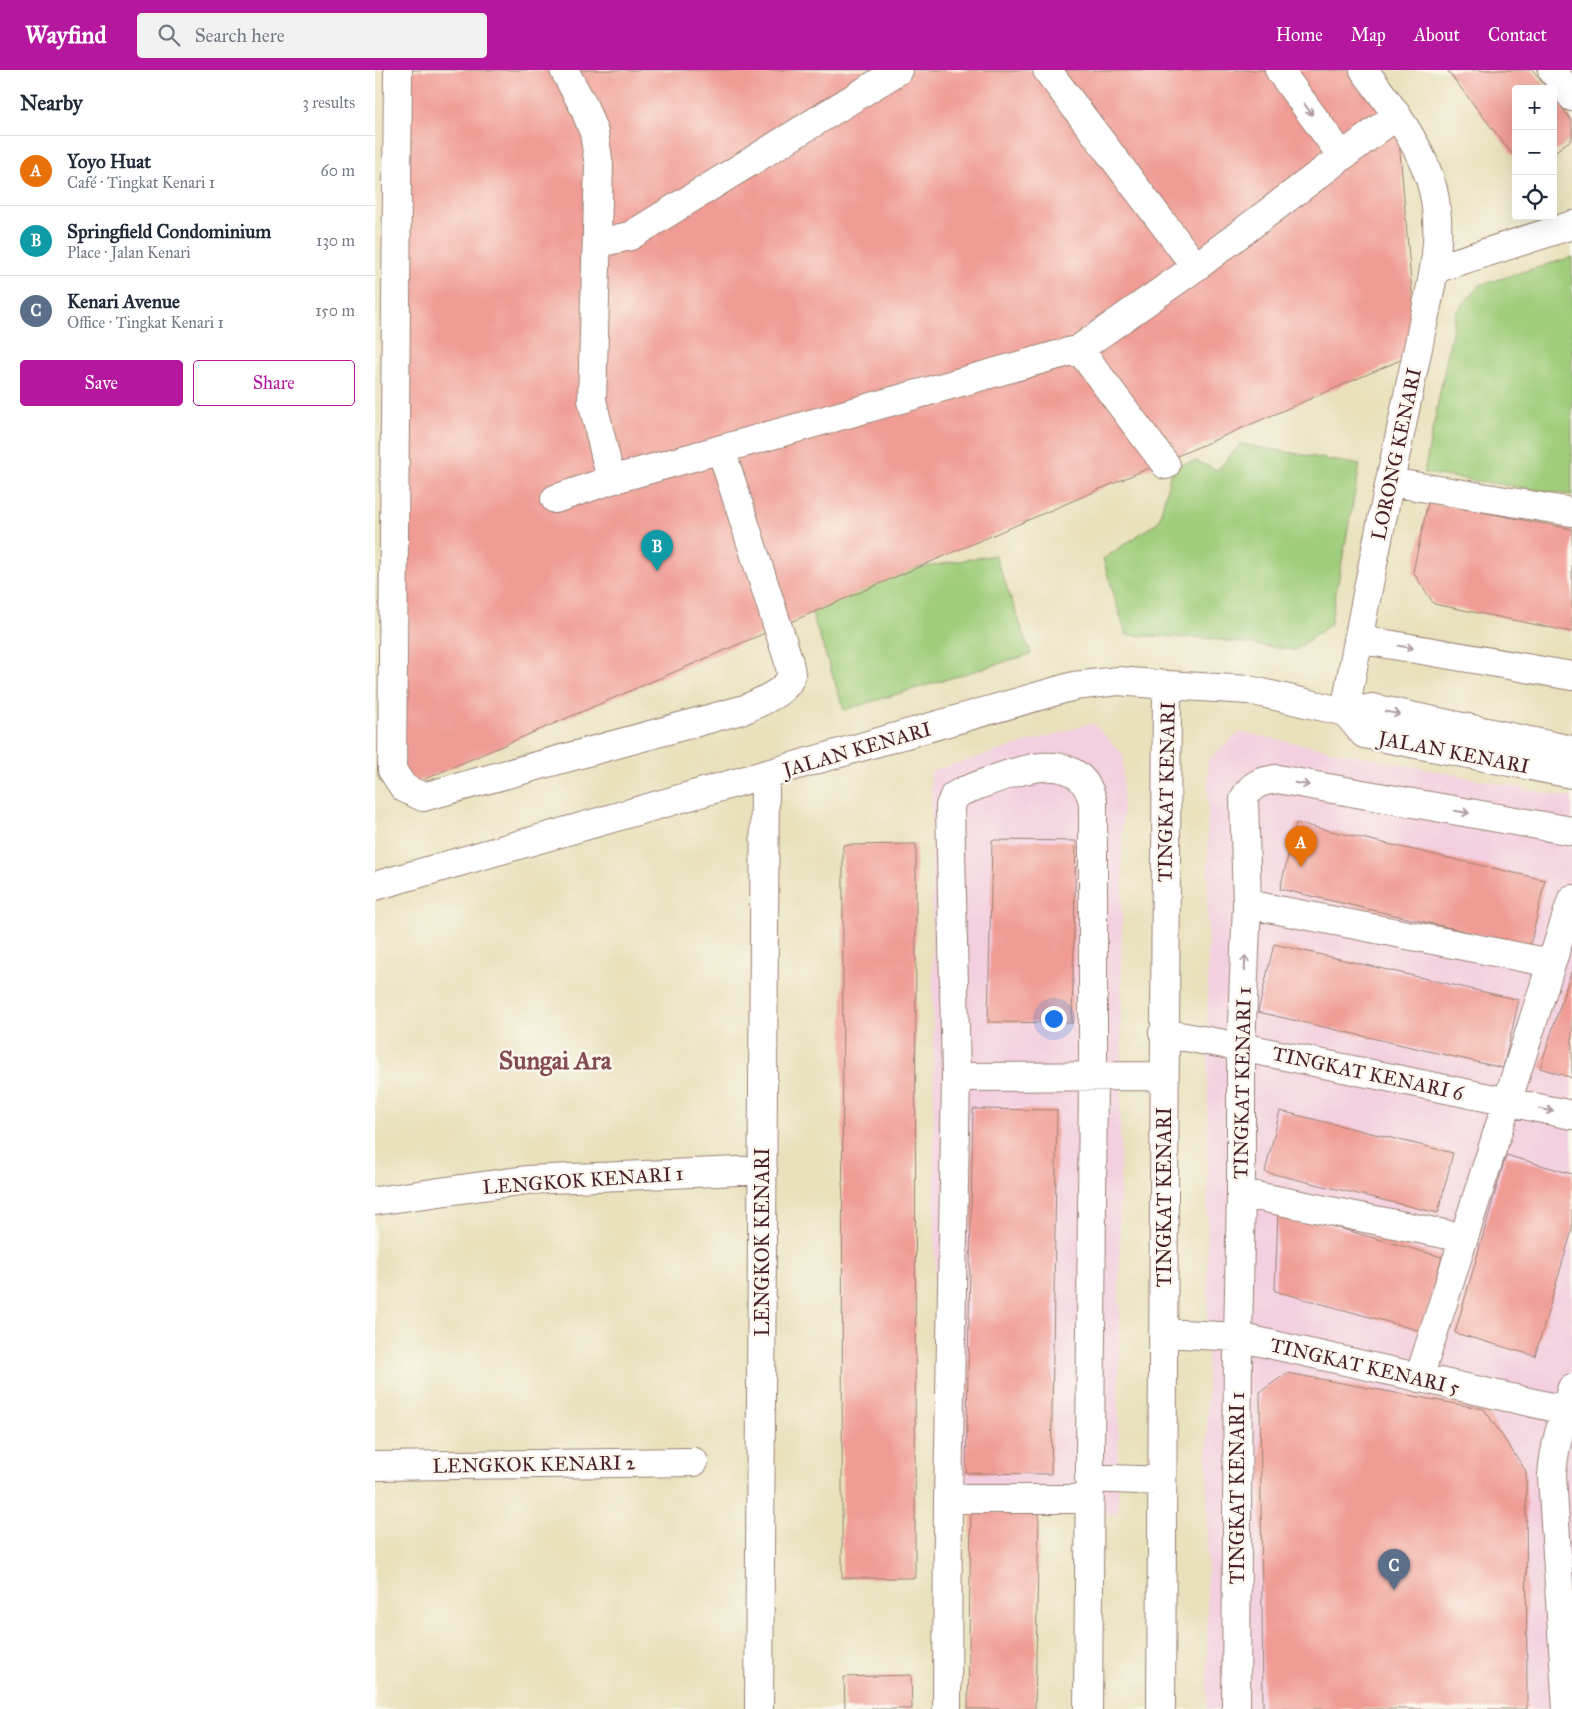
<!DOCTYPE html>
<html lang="en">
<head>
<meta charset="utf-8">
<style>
  :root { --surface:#fff; --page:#f2f2f3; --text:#1f2937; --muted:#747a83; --line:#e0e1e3; --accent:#b5179e }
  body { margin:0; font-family:"IM FELL Great Primer",serif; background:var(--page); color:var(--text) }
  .controls { position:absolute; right:15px; top:15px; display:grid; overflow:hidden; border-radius:5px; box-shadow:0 5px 20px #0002 }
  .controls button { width:45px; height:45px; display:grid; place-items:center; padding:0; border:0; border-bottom:1px solid var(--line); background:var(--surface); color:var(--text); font:25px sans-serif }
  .you { position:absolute; left:678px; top:948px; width:18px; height:18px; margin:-12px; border:4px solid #fff; border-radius:50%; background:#1a73e8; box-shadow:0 0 0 8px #1a73e833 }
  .badge { display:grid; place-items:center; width:32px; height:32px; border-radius:50%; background:var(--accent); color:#fff; font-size:16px; font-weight:700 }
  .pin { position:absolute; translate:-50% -41px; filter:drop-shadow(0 1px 2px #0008) }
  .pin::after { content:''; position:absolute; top:26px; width:18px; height:15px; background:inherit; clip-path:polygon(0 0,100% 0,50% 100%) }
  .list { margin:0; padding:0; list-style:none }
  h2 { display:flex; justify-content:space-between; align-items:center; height:65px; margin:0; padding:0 20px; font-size:21px }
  h2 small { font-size:16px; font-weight:400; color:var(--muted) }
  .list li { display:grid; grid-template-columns:32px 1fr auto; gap:15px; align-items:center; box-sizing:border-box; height:70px; padding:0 20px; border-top:1px solid var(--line) }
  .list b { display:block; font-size:19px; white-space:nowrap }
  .list p { margin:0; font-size:16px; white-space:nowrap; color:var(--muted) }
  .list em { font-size:16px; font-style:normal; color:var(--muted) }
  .actions { display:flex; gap:10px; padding:15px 20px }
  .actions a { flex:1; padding:11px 0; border:1px solid var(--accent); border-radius:5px; text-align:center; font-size:18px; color:var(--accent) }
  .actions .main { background:var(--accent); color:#fff }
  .icon { flex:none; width:28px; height:28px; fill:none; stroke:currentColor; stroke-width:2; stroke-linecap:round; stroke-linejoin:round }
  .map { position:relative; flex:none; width:1197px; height:1639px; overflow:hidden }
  header { display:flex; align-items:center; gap:30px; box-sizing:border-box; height:70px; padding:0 25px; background:var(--accent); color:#fff }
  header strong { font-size:24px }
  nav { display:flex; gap:28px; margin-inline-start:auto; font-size:18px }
  .search { width:350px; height:45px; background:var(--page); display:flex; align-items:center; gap:12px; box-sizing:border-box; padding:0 18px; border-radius:5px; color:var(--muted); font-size:19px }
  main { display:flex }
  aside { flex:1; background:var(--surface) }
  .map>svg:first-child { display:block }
  .built { fill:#f3cfdf }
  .green { fill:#a0ce7b; stroke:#757653 }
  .building { fill:#f09c94 }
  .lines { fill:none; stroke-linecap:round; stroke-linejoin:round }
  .minor-casing { stroke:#998074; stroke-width:30 }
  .minor { stroke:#fff; stroke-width:28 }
  .oneway { stroke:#ae9aa0 }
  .labels { text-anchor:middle; stroke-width:5; stroke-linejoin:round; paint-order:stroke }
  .street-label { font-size:20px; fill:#4a1f2b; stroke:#fbf7ec }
  .district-label { font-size:25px; font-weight:bold; fill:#844b50; stroke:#fbf7ec }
</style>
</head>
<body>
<header>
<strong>Wayfind</strong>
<div class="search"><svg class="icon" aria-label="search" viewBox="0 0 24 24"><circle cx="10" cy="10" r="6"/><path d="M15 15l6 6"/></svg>Search here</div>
<nav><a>Home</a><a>Map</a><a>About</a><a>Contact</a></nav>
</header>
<main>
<aside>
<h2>Nearby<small>3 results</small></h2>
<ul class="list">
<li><span class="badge" style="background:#e8710a">A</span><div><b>Yoyo Huat</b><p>Café · Tingkat Kenari 1</p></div><em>60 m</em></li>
<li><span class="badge" style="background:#0f9aa8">B</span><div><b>Springfield Condominium</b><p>Place · Jalan Kenari</p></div><em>130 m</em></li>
<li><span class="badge" style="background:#5c6f8a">C</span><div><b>Kenari Avenue</b><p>Office · Tingkat Kenari 1</p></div><em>150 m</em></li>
</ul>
<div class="actions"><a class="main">Save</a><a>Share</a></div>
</aside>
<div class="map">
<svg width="1197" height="1639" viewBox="0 0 1197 1639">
  <rect width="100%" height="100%" fill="#fbf7ec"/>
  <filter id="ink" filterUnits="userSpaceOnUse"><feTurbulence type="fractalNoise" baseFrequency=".02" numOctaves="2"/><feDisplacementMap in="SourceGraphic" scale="10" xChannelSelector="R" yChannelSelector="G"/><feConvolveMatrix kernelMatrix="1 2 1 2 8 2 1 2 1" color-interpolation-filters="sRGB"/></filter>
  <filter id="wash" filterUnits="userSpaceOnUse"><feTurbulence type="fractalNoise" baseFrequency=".0096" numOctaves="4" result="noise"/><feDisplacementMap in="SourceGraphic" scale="20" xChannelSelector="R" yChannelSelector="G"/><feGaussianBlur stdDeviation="1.12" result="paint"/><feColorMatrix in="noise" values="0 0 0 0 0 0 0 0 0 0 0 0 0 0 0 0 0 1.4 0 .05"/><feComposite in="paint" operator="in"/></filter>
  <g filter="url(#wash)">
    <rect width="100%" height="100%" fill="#e8e1bc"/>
    <path class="built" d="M718 653 748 685 743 1444 562 1442 556 701Z
      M865 662 1197 728V1639H832L833 690Z"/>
    <path class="green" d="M1197 187V425L1049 403 1081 242 1105 215Z
      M866 374 985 395 955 555 920 580 829 568 751 565 728 489 784 451 797 397 821 391 842 400Z
      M620 485 656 584 469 640 428 517Z"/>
    <g id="blocks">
      <path class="building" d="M23 0H989L1022 45 1042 283 29 718Z
        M1072 0H1158L1172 19H1141V89Z
        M1178 26 1197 51V69L1178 83Z
        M1053 432 1197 459V562L1059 534 1038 502Z
        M921 753 1170 810 1155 876 905 819Z
        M617 770 701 771 697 953 613 952Z
        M541 774 540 1508H467L468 775Z
        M899 874 1144 930 1128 998 883 942Z
        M1197 899V1008L1165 998Z
        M598 1039 682 1040 676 1404 591 1403Z
        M905 1041 1078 1083 1063 1143 890 1102Z
        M1131 1085 1197 1104V1160L1160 1286 1080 1263Z
        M903 1141 1067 1187 1046 1261 900 1221Z
        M912 1303 1109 1339 1151 1401 1152 1639H888L885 1322Z
        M596 1442 664 1443 660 1639H593Z
        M536 1605 537 1639H470L469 1607Z"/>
    </g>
  </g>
  <g filter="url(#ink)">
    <use href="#blocks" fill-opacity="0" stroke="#998074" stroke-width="1"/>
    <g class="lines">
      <defs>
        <path id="minor" d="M23 0 17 700 29 718 48 727 370 639C384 632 414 622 416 604 416 600 414 595 414 592L346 379
          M189 0 209 37 219 63 224 95 217 330 236 410
          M672 0 821 197
          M904 0 967 86
          M1177 0 1197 27
          M223 173 255 166 524 0
          M1060 199 1197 155
          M704 279 791 395
          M1015 412 1197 442
          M180 429 236 410 704 279 821 197 1022 45
          M983 569 1197 606
          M970 642C987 545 1007 447 1028 350 1034 319 1041 289 1047 258 1057 213 1069 167 1058 120 1047 75 1016 37 989 0
          M970 642 989 664 1197 704
          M0 816 699 616 743 611 792 615 874 620 970 642 997 638 1197 680
          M872 834 1176 893
          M788 963 866 977 1197 1045
          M581 1007 789 1006
          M866 1123 1089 1168
          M0 1131 151 1110 388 1100
          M789 1263 863 1267 1190 1340
          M1044 1308 1197 829
          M0 1396 319 1392
          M714 1408 787 1411
          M573 1429H714
          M384 1639 390 705
          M572 1639 573 1429 581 1007 575 736 579 726 588 721C628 707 702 669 718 732V1006L713 1639
          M786 1639C788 1298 788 957 792 615
          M861 1639 863 1267 866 1123V977L872 834 869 729C876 714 886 711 902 709L1197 761
          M1192 1639 1177 1406C1179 1376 1188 1346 1197 1318"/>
      </defs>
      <use href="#minor" class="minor-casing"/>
      <use href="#minor" class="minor"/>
    </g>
    <defs><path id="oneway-shaft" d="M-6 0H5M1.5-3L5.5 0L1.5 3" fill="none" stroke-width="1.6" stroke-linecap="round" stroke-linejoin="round" transform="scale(1.25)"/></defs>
    <g class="oneway">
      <use href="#oneway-shaft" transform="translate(933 39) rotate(54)"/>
      <use href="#oneway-shaft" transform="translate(1031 577) rotate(10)"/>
      <use href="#oneway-shaft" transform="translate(1018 643) rotate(12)"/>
      <use href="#oneway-shaft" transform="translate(927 714) rotate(10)"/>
      <use href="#oneway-shaft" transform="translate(1087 742) rotate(10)"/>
      <use href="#oneway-shaft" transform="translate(870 893) rotate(-88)"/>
      <use href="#oneway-shaft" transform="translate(1171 1040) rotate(12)"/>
    </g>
  </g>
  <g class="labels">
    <g class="street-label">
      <text transform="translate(1021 384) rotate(-78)" y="7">LORONG KENARI</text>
      <text transform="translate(482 679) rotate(-16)" y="7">JALAN KENARI</text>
      <text transform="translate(1079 682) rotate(11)" y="7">JALAN KENARI</text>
      <text transform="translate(791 722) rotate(-89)" y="7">TINGKAT KENARI</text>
      <text transform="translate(993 1003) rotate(12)" y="7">TINGKAT KENARI 6</text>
      <text transform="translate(867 1013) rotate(-89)" y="7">TINGKAT KENARI 1</text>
      <text transform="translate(208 1110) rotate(-4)" y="7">LENGKOK KENARI 1</text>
      <text transform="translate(789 1127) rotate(-90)" y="7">TINGKAT KENARI</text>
      <text transform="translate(387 1172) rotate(-90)" y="7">LENGKOK KENARI</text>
      <text transform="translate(990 1296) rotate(13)" y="7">TINGKAT KENARI 5</text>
      <text transform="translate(159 1394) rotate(-1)" y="7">LENGKOK KENARI 2</text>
      <text transform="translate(862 1418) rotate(-90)" y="7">TINGKAT KENARI 1</text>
    </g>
    <g class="district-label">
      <text x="180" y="999">Sungai Ara</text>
    </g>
  </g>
</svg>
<div class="controls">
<button>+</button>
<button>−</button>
<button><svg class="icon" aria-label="locate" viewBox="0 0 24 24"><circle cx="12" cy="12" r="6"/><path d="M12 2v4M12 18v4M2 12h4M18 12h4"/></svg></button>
</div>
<div class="you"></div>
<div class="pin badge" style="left:926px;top:797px;background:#e8710a">A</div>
<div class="pin badge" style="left:282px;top:501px;background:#0f9aa8">B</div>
<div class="pin badge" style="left:1019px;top:1520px;background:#5c6f8a">C</div>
</div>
</main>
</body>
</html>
